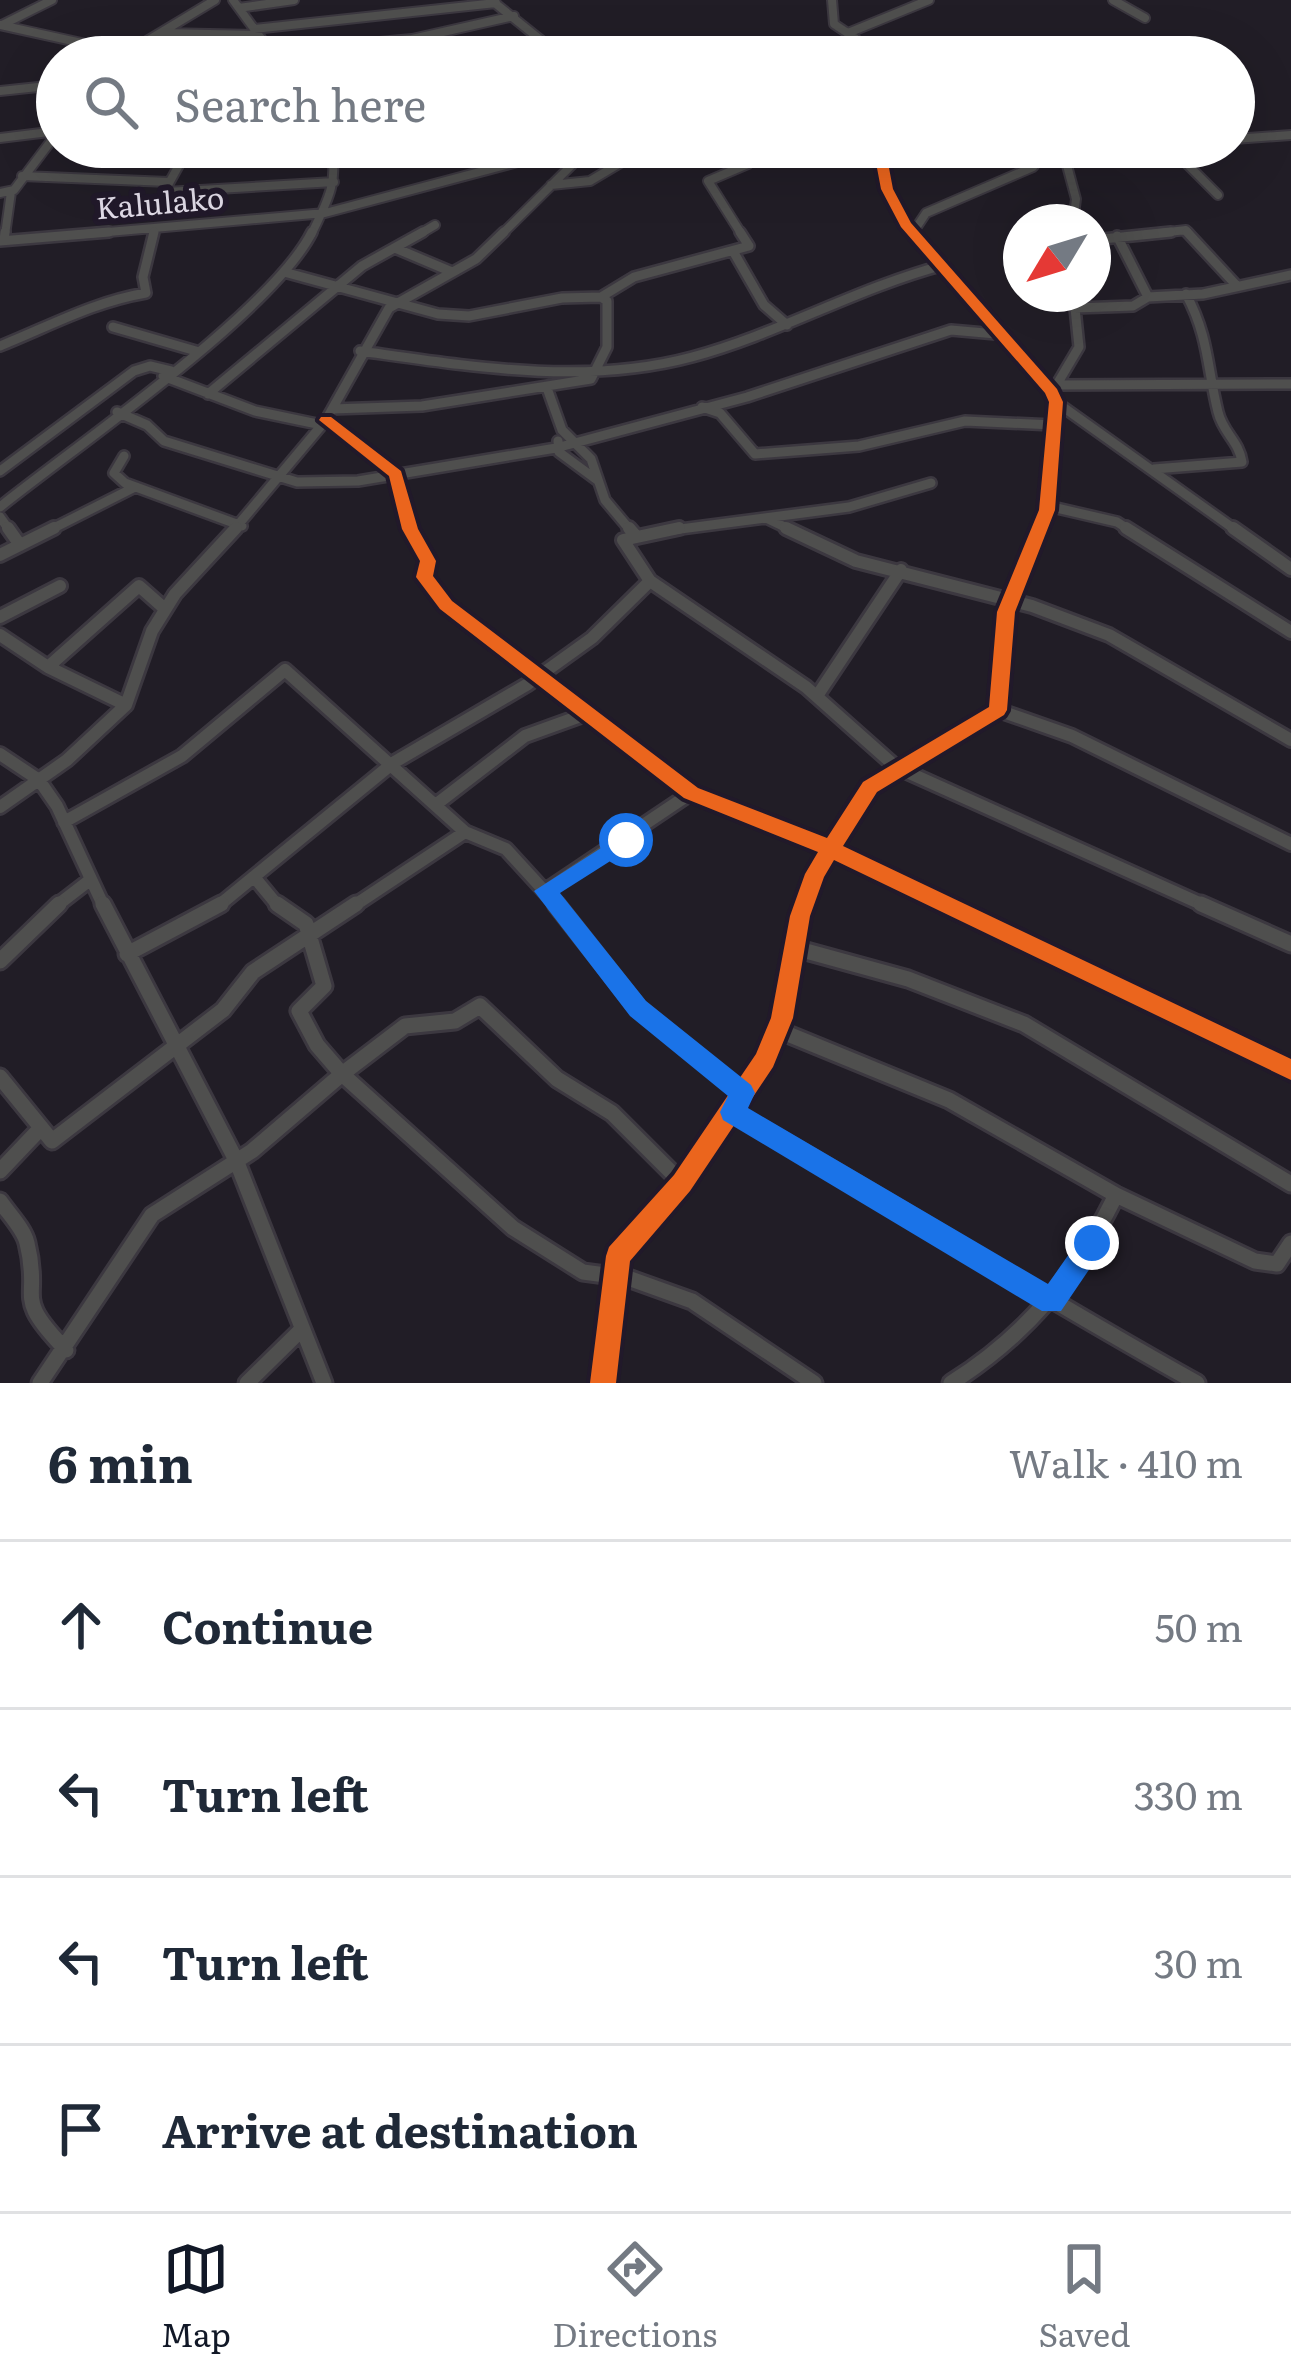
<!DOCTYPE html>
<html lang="en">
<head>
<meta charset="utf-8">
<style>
  :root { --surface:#fff; --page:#f6f6f7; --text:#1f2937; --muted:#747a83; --line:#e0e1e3; --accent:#111827 }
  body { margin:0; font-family:Literata,serif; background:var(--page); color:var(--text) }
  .compass { position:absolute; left:1003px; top:204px; width:108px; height:108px; border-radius:50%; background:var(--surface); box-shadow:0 12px 48px #0002; rotate:232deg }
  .stop { position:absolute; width:36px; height:36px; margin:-27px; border:9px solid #1a73e8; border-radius:50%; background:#fff }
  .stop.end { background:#1a73e8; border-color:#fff; box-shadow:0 3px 12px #0008 }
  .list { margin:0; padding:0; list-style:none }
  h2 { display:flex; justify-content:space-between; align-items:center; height:156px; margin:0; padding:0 48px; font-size:51px }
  h2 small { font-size:39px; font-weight:400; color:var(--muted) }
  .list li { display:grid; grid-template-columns:78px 1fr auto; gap:36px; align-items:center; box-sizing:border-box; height:168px; padding:0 48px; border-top:3px solid var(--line) }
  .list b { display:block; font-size:45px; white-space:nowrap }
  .list em { font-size:39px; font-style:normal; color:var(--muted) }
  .icon { flex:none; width:66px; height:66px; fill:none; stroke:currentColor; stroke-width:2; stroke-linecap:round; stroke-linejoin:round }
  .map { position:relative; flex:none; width:1291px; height:1383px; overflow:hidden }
  .search { position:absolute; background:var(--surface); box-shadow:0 12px 48px #0002; left:36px; right:36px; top:36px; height:132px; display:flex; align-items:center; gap:30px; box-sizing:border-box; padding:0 42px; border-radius:66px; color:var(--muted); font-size:45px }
  .sheet { height:828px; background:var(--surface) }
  nav { display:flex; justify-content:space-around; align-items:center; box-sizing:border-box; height:168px; border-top:3px solid var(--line); background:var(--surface); font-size:33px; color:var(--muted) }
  nav a { display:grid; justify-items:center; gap:6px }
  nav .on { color:var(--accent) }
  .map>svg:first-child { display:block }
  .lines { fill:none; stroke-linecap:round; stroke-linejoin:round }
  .minor-far3-casing { stroke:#3c3840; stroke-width:12 }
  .minor-far2-casing { stroke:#3c3840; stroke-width:14 }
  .minor-far1-casing { stroke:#3c3840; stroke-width:18 }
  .minor-casing { stroke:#3c3840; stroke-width:21 }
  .minor-far3 { stroke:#4f4f4e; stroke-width:8 }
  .minor-far2 { stroke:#4f4f4e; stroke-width:9 }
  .minor-far1 { stroke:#4f4f4e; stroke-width:12 }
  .minor { stroke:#4f4f4e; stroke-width:15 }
  .cycleway-casing { stroke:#21192a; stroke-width:8 }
  .cycleway { fill:#eb651d; fill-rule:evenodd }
  .route { fill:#1a73e8 }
  .labels { text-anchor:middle; stroke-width:12; stroke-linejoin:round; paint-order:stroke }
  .far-street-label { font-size:30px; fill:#dfdae6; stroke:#21192a }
</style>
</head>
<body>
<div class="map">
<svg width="1291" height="1383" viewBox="0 0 1291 1383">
  <rect width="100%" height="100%" fill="#211d26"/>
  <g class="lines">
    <defs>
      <path id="minor-far3" d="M233 0 274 56
        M491 0 562 57
        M832 0 834 24 855 38 869 57
        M1113 0 1145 18
        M239 8 294 0
        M0 25 127 53
        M2 25 52 0
        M254 29 496 3
        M163 33 258 35
        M848 33 929 0
        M271 52 412 39 514 16
        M122 56 215 0
        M439 57 469 53
        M827 57H946
        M0 91 57 85
        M0 138 57 131
        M1234 139 1291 135
        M879 147 887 189 914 235
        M1073 147 1065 158 1076 199 1073 222
        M1170 147 1218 195
        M188 156 331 151
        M22 176 169 182
        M168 185 189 147
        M551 185 590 181 647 147
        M166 192 334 182
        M0 193 14 190 57 133
        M912 234 926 213 1033 167 1039 159 1029 147
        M5 235 11 192
        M74 235 325 213 574 147
        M153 235 154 230
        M311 235C326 204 340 181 330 147
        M418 235 435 225
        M501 235 590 147
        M742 235 708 181 748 164 761 147
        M1143 235 1186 230 1190 235"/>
      <path id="minor-far2" d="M912 232 1052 392 1056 402 1047 510 1039 531
        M1187 232 1237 286
        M1117 236 1148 297
        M4 240 5 232
        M1093 240 1171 232
        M0 241 109 232
        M395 248 452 272
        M733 251 764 305 787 325
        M284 272 438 314 469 316 562 298 601 297 634 277 749 246 740 232
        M1075 308 1133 306 1148 297 1203 294 1291 275
        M113 327 196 351
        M0 346C50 326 93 302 146 293L143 277 154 232
        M360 351C468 366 584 386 692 357 778 334 857 288 944 265
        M163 376 255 411 322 425
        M1055 385 1291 384
        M547 388 562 430 591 459 605 500 631 531
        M1053 391 1079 347 1075 308 1082 294
        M208 394 362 266 423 232
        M1056 402 1237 531
        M702 407 720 413 755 454 859 446 965 421 1053 425
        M332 409 422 406 591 379 607 347V301L601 297
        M117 412 147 425 164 441 297 482 358 481 556 448 747 397 951 330 996 334
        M326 420 396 474 411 531
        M558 441 559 452 597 480
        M124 456 114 473 125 483 242 526
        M1154 469 1242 462C1239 441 1223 433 1218 412 1207 368 1209 337 1186 294
        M0 471 134 371 150 366 171 371
        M1048 506 1117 522 1131 531
        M0 507C77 445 272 312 312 232
        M0 517 10 531
        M766 518 793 531
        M48 531 135 487
        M233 531 326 420 389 308 476 259 504 232
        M665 531 849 507 931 483"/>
      <path id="minor-far1" d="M8 528 20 545
        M410 528 428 561 424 577 446 605 691 793 797 833 951 907
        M629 528 635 535
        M679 528 623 540 650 581 806 687 896 767 1208 907
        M786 528 856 561 1032 606 1109 635 1291 740
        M1126 528 1291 632
        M1233 528 1291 569
        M0 555 54 528
        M0 617 60 586
        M0 635 48 667 126 705
        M48 667 139 586 165 609
        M817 696 901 570
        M998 710 1072 736 1291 844
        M0 754 39 780 57 806 104 907
        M438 803 525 736 586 714
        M0 807 67 760 126 705 152 631 175 594 236 528
        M64 822 182 756 285 670 465 832 506 849 559 907
        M255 878 279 907
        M545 891 691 793
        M55 907 90 880
        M217 907 393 763 528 684 592 638 650 581
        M352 907 465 832
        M803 907 815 874 870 787 998 710 1006 612 1040 528"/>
      <path id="minor" d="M103 904 236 1160 324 1383
        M277 904 306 924 324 986 299 1011 317 1045 342 1074 405 1026 455 1021 480 1006 557 1079 612 1113 682 1183
        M556 904 638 1008 743 1093
        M945 904 1291 1070
        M1201 904 1291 944
        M795 948 908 979 1024 1024 1291 1184
        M127 954 221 904
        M0 961 59 904
        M778 1030 949 1100 1116 1195 1255 1261 1277 1264 1291 1243
        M0 1077 52 1141 223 1010 253 972 356 904
        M732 1112C889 1200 1040 1296 1197 1383
        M0 1171 38 1131
        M0 1201C8 1213 24 1229 27 1243 42 1303 11 1293 66 1350
        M40 1383 152 1215 252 1151 342 1074 513 1228 583 1272 628 1278 692 1301 814 1383
        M247 1383 299 1332
        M603 1383 618 1256 682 1183 765 1060 782 1018 804 904
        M951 1383C1026 1336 1077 1274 1116 1195"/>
    </defs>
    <use href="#minor-far3" class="minor-far3-casing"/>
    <use href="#minor-far2" class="minor-far2-casing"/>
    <use href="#minor-far1" class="minor-far1-casing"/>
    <use href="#minor" class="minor-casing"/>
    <use href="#minor-far3" class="minor-far3"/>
    <use href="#minor-far2" class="minor-far2"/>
    <use href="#minor-far1" class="minor-far1"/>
    <use href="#minor" class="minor"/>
    <defs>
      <path id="cycleway" d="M873 147H885L893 189 911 223 1057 389 1063 402 1055 510 1015 612 1007 710 1004 715 877 792 843 846 1291 1059V1080L834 860 824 877 810 916 793 1018 773 1067 690 1191 630 1261 616 1383H590L606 1256 609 1247 674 1175 756 1054 771 1018 790 916 805 874 818 852 684 798 440 609 416 577 420 561 402 529 389 476 319 420 321 417H331L401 471 418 529 436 561 433 576 452 601 698 788 827 838 863 782 989 707 997 612 1039 510 1049 402 1045 393 901 227 881 189Z"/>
    </defs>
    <use href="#cycleway" class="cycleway-casing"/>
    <use href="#cycleway" class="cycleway"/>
  </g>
  <path class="route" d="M626 832 637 840 634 846 560 893 646 1001 751 1085 755 1093 748 1108 1048 1284 1083 1234H1101V1252L1061 1311H1042L723 1120 720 1112 728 1096 630 1016 534 891Z"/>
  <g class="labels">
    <g class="far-street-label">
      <text transform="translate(160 204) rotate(-5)" y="10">Kalulako</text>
    </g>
  </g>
</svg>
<svg class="compass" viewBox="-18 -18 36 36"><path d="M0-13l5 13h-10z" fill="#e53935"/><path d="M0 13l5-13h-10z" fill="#747a83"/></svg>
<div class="stop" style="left:626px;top:840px"></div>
<div class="stop end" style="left:1092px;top:1243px"></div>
<div class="search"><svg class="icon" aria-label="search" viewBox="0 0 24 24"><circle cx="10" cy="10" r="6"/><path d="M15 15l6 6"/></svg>Search here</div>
</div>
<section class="sheet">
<h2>6 min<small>Walk · 410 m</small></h2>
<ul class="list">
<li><svg class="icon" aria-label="ahead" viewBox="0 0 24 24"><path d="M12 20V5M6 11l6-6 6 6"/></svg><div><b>Continue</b></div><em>50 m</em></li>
<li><svg class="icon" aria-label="left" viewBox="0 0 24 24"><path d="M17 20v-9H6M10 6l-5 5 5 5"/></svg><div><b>Turn left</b></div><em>330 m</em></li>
<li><svg class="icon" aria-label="left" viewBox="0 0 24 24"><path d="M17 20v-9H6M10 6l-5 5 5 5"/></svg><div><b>Turn left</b></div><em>30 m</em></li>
<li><svg class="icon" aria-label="arrive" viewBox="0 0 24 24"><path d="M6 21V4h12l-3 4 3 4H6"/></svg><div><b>Arrive at destination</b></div></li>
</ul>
</section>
<nav>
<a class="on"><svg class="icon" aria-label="map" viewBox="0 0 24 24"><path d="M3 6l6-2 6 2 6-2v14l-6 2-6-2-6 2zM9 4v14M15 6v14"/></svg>Map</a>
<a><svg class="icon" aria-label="directions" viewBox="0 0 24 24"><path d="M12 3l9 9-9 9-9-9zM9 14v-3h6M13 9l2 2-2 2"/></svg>Directions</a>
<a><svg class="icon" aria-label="saved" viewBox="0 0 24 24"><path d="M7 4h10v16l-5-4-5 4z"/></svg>Saved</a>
</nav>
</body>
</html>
